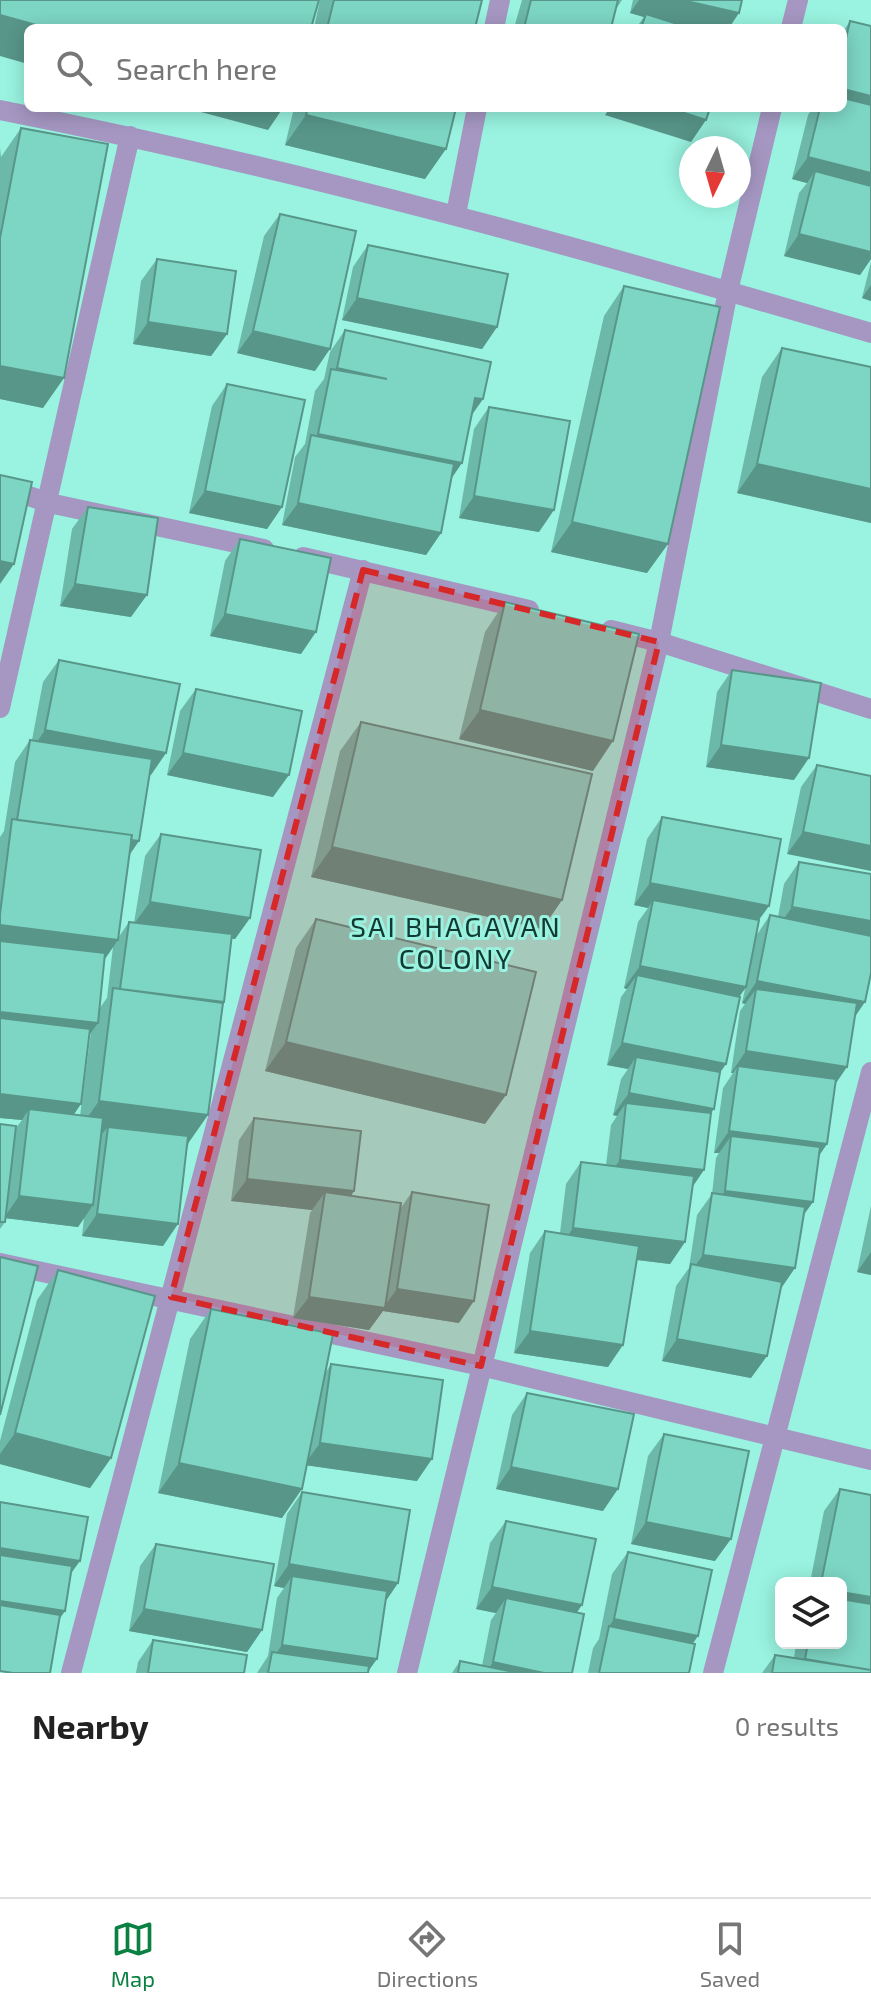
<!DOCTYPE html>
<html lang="en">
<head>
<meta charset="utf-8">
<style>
  :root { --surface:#fff; --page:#f2f2f2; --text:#222; --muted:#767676; --line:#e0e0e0; --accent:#0b8043 }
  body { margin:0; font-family:"Exo 2",sans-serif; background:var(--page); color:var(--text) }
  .controls { position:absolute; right:24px; bottom:24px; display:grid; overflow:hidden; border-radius:12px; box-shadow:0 4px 20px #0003 }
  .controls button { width:72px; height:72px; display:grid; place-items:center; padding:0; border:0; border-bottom:2px solid var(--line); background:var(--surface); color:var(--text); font:40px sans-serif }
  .compass { position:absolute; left:679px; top:136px; width:72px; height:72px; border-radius:50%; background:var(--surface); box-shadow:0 4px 20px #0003; rotate:185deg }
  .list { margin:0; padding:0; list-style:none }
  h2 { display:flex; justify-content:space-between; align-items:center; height:104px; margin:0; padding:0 32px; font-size:34px }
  h2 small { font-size:26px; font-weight:400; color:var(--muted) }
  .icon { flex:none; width:44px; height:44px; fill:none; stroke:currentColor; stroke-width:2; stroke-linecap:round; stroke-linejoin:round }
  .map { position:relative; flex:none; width:871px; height:1673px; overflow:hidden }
  .search { position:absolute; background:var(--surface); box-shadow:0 4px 20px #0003; left:24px; right:24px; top:24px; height:88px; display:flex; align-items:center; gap:20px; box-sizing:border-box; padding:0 28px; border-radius:12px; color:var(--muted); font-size:30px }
  .sheet { height:224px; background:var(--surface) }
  nav { display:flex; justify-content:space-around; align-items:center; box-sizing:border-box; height:112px; border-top:2px solid var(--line); background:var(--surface); font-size:22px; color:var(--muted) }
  nav a { display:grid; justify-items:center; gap:4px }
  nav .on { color:var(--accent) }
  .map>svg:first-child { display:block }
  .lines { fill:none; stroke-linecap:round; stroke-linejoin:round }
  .minor { stroke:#a597c2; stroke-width:20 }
  .wall { fill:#6cb8a9; fill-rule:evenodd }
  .shaded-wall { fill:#589689 }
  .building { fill:#7dd6c4; stroke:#589689; stroke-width:2 }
  .marked { fill:#d62828; fill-opacity:0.2; stroke:#d62828; stroke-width:6; stroke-dasharray:16 10; stroke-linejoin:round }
  .labels { text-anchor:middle; stroke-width:6; stroke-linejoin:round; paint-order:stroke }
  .neighbourhood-label { font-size:28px; letter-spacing:2px; fill:#123932; stroke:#99f3e0 }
</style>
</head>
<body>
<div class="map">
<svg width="871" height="1673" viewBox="0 0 871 1673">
  <rect width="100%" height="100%" fill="#99f3e0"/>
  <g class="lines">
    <path class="minor" d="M494 28 500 0
      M791 28 798 0
      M0 110C295 168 583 248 871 333
      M456 214 477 108
      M0 486 49 503 264 549
      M303 557 529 610
      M611 630 659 642 871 709
      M0 708 130 136
      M0 1263 481 1366 871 1460
      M71 1673 363 570
      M407 1673 659 642 728 291 772 108
      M713 1673 871 1072"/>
  </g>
  <path class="wall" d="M320 0H482L475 28H314Z
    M522 0H622L616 9 611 28H514Z
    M633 0H742L729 28H692L684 26 690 28H636L644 17 630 13Z
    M850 21 871 26V259L860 275 784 256 799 193 807 183 792 179 808 115 813 108H843V32Z
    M294 108H456L425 179 285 145Z
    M21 128 43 408 0 399V148L1 157Z
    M280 214 315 371 237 353 264 236Z
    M368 245 497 327 482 349 342 320 353 267Z
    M157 259 227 334 211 356 133 344 141 281Z
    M871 262V301L862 298Z
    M624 286 647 573 551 552 604 316Z
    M345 330 483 399 472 415 452 478 441 533 426 555 282 525 295 457 305 444 315 391 324 379 330 352Z
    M782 348 871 367V523L737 493 762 377Z
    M227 384 282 507 267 529 189 513 212 406Z
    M489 407 539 532 459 518 474 429Z
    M88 507 131 617 60 606 72 529Z
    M240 539 301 654 210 636 225 561Z
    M505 602 593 771 459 739 485 632Z
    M59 660 166 753 150 775 129 855 118 938 129 922 134 923 145 856 161 834 250 918 235 939H232L224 1002 163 1246 82 1236 84 1218 78 1227 5 1218V1222L0 1229V1124L16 1128 22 1120 0 1118V837L4 831 15 762 30 740H32L43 682ZM113 947 107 998 99 1009 105 959ZM91 1032 80 1116 73 1115 90 1034Z
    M732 670 794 780 706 767 717 692Z
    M196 689 273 797 167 775 180 711Z
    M361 722 562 900 542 929 311 877 340 751Z
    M817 765 871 776 787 854 801 787Z
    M662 817 759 920 756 936 770 915 778 917 784 884 799 862 854 1018 835 1083 827 1144 819 1155 813 1202 803 1215 751 1378 662 1361 676 1286 689 1268 697 1215 712 1194 716 1158 719 1153H714L723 1088 733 1073H731L740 1011 745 1004 742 1003 745 989 739 996 692 1187 685 1242 670 1264 636 1260 608 1367 514 1353 530 1253 545 1231 560 1233 566 1184 581 1162 606 1165 611 1125 617 1116 613 1115 621 1079 628 1069 607 1065 621 997 627 989 624 988 638 922 648 908 634 905 647 839Z
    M316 919 485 1124 265 1071 296 948Z
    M254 1118 354 1191 351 1196 400 1209 412 1192 459 1323 383 1311 369 1330 293 1318 310 1213 312 1210 231 1201 239 1140Z
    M871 1206V1275L857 1272Z
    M58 1270 111 1458 90 1488 0 1464V1441L37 1300Z
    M211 1309 326 1372 331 1364 417 1481 307 1465 282 1518 158 1493 190 1339Z
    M527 1393 603 1511 496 1489 512 1415Z
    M664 1434 715 1561 631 1544 648 1456Z
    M840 1489 871 1673H762L775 1655 794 1658 796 1643H841V1583H810L824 1511Z
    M302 1492 398 1583 385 1602 368 1673H257L268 1656 277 1598 284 1588 274 1586 287 1514Z
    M506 1521 577 1613 572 1673H452L460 1661 482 1666 491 1620 496 1613 476 1609 490 1543Z
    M156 1544 262 1630 247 1652 129 1631 140 1566Z
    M628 1552 693 1643 689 1673H588L593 1648 599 1639 612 1574Z
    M153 1640 244 1673H136L138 1662Z"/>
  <path class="shaded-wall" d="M639 0H682L739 13 729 28H692L645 17 646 14 644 17 630 13Z
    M0 15 47 28H28V64L0 56Z
    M843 89 871 96V121L843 108Z
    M186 108H283L268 130Z
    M610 108H669L706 120 691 142 605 115Z
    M306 115 446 149 425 179 285 145Z
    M808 157 871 173V199L815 171 807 183 792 179Z
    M799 234 871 252V259L860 275 784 256Z
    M871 285V301L862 298Z
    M357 298 497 327 482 349 342 320Z
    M148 322 227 334 211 356 133 344Z
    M253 331 330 349 315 371 237 353Z
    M0 366 64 378 43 408 0 399Z
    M475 398 483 399 467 421Z
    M318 434 462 463 447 485 308 447Z
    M757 464 871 489V523L737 493Z
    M205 491 282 507 267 529 189 513Z
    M474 496 554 510 539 532 459 518Z
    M298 503 441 533 426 555 282 525Z
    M572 522 668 544 647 573 551 552Z
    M0 561 14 564 0 584Z
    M75 584 147 595 131 617 60 606Z
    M225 614 316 632 301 654 210 636Z
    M480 710 613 741 593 771 459 739Z
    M45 730 166 753 151 775 30 752Z
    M721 745 809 758 794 780 706 767Z
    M183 753 289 775 273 797 167 775Z
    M17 822 139 841 124 863Z
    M803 832 871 846V871L787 854Z
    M332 847 562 900 542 929 311 877Z
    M650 883 769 906 753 928 653 900 648 908 634 905Z
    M150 902 250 918 235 939 134 924Z
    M792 907 871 921V941L777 929Z
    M0 925 118 940 97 970 0 957Z
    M640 966 746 987 731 1009 637 975 627 989 624 988Z
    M757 981 865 1002 850 1024 756 989 745 1004 742 1003Z
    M0 1012 98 1023 82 1045 0 1036Z
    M286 1042 506 1095 485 1124 265 1071Z
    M622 1043 726 1064 711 1086 636 1057 628 1069 607 1065Z
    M746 1051 847 1067 832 1089 738 1066 733 1073H731Z
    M629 1093 714 1109 698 1131 626 1103 617 1116 613 1115Z
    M0 1094 81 1104 66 1126 29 1109 22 1120 0 1118Z
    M99 1101 208 1115 187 1145 108 1127 102 1134 78 1131Z
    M729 1131 827 1144 812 1166 731 1136 719 1153H714Z
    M620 1160 704 1170 689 1192 604 1182Z
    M247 1179 354 1191 339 1213 325 1192 312 1210 231 1201Z
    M725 1191 813 1202 797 1224 709 1213Z
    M19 1196 93 1205 78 1227 4 1218Z
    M97 1214 178 1224 163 1246 82 1236Z
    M573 1228 685 1242 670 1264 558 1250Z
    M871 1252V1275L857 1272Z
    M703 1255 795 1268 780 1290 689 1274Z
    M397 1289 474 1301 459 1323 383 1311 369 1330 293 1318 309 1297 383 1308Z
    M530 1331 623 1345 608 1367 514 1353Z
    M677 1339 767 1356 751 1378 662 1361Z
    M15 1433 111 1458 90 1488 0 1464V1454Z
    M320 1443 432 1459 417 1481 304 1465Z
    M179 1463 302 1489 282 1518 158 1493Z
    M511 1467 618 1489 603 1511 496 1489Z
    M646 1522 731 1539 715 1561 631 1544Z
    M0 1548 80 1561 64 1583 0 1573Z
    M289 1564 398 1583 383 1605 292 1576 284 1588 274 1586Z
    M492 1587 582 1605 567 1627 506 1598 496 1613 476 1609Z
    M841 1592 871 1597V1622L841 1617Z
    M0 1601 65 1611 50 1633 0 1625Z
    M144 1609 262 1630 247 1652 129 1631Z
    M614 1619 698 1636 683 1658 608 1628Z
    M282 1645 377 1659 367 1673 270 1662Z
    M493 1662 544 1673H486Z"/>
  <path class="building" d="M0 0H319L311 28H47L0 15Z
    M334 0H482L475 28H327Z
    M531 0H618L611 28H524Z
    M682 0H742L739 13Z
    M646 14 690 28H641Z
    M850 21 871 26V96L843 89V51Z
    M843 98 871 105V173L808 157 820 108H843Z
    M308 108H456L446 149 306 115Z
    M669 108H710L706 120Z
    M21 128 108 144 64 378 0 366V238Z
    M815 171 871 186V252L799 234Z
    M280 214 356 231 330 349 253 331Z
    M368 245 508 274 497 327 357 298Z
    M157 259 236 271 227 334 148 322Z
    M624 286 720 307 668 544 572 522Z
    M345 330 491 362 483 399 475 398 462 463 318 434 331 369 387 379 337 368Z
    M782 348 871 367V489L757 464Z
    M227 384 305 400 282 507 205 491Z
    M489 407 570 421 554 510 474 496Z
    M311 435 454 464 441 533 298 503Z
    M0 475 32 482 14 564 0 561Z
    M88 507 158 518 147 595 75 584Z
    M240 539 331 558 316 632 225 614Z
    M505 602 639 634 613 741 480 710Z
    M59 660 180 684 166 753 45 730Z
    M732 670 821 683 809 758 721 745Z
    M196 689 302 711 289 775 183 753Z
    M361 722 592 774 562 900 332 847Z
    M30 740 152 759 139 841 131 840 132 835 17 820Z
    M817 765 871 776V846L803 832Z
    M662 817 781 839 769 906 650 883Z
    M12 819 132 835 118 940 0 925V914Z
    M161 834 261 850 250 918 150 902Z
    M799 862 871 874V921L792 907Z
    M653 900 759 920 746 987 640 966Z
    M770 915 871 936V973L865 1002 757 981Z
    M316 919 536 972 506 1095 286 1042Z
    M129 922 232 934 224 1002 120 989Z
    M0 941 105 953 98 1023 0 1012Z
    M637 975 740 997 726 1064 622 1043Z
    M113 988 223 1003 208 1115 99 1101Z
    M756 989 857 1003 847 1067 746 1051Z
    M0 1018 90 1029 81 1104 0 1094Z
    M636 1057 720 1072 714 1109 629 1093Z
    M738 1066 836 1079 827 1144 729 1131Z
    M626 1103 711 1113 704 1170 620 1160Z
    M29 1109 103 1118 93 1205 19 1196Z
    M254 1118 361 1131 354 1191 247 1179Z
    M0 1124 16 1126 5 1222H0Z
    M108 1127 188 1136 178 1224 97 1214Z
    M731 1136 820 1147 813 1202 725 1191Z
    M581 1162 694 1176 685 1242 573 1228Z
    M325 1192 401 1203 385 1308 309 1297Z
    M412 1192 489 1205 474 1301 397 1289Z
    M712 1193 805 1207 795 1268 703 1255Z
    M545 1231 639 1246 623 1345 530 1331Z
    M0 1257 38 1266 0 1415Z
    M691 1264 782 1282 767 1356 677 1339Z
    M58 1270 155 1296 111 1458 15 1433Z
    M211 1309 333 1334 302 1489 179 1463Z
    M331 1364 443 1380 432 1459 320 1443Z
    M527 1393 634 1414 618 1489 511 1467Z
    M664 1434 749 1451 731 1539 646 1522Z
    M840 1489 871 1495V1597L841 1592V1583H821Z
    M302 1492 410 1510 398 1583 289 1564Z
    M0 1502 88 1517 80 1561 0 1548Z
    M506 1521 596 1539 582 1605 492 1587Z
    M156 1544 274 1564 262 1630 144 1609Z
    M628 1552 712 1570 698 1636 614 1619Z
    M0 1555 72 1566 65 1611 0 1601Z
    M292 1576 387 1591 377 1659 282 1645Z
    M506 1598 584 1614 572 1673H544L493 1662Z
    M841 1599 871 1604V1670L805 1659 808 1643H841Z
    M0 1605 60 1615 50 1673H13L0 1671Z
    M609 1626 695 1644 689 1673H599Z
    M153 1640 247 1655 244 1673H148Z
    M272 1652 369 1666 368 1673H268Z
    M775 1655 871 1670V1673H772Z
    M460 1661 519 1673H458Z"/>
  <path class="marked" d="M363 570 659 642 481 1366 171 1297Z"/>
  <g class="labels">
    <g class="neighbourhood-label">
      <text x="456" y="937">SAI BHAGAVAN<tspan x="456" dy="32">COLONY</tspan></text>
    </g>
  </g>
</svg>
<div class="controls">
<button><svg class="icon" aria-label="layers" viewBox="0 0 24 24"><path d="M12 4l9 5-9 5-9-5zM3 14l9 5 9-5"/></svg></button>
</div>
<svg class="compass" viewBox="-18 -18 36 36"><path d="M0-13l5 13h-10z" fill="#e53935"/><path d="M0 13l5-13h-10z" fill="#767676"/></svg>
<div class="search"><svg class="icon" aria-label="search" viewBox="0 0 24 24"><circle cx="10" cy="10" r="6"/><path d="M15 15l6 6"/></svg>Search here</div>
</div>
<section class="sheet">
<h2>Nearby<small>0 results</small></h2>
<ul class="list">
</ul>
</section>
<nav>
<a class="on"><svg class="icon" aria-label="map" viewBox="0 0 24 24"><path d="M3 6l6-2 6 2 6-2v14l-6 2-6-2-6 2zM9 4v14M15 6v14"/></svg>Map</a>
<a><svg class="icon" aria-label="directions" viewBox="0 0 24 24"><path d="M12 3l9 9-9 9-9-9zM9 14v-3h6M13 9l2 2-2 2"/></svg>Directions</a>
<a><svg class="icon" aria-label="saved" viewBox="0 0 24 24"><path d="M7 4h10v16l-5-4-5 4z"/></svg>Saved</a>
</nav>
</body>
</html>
